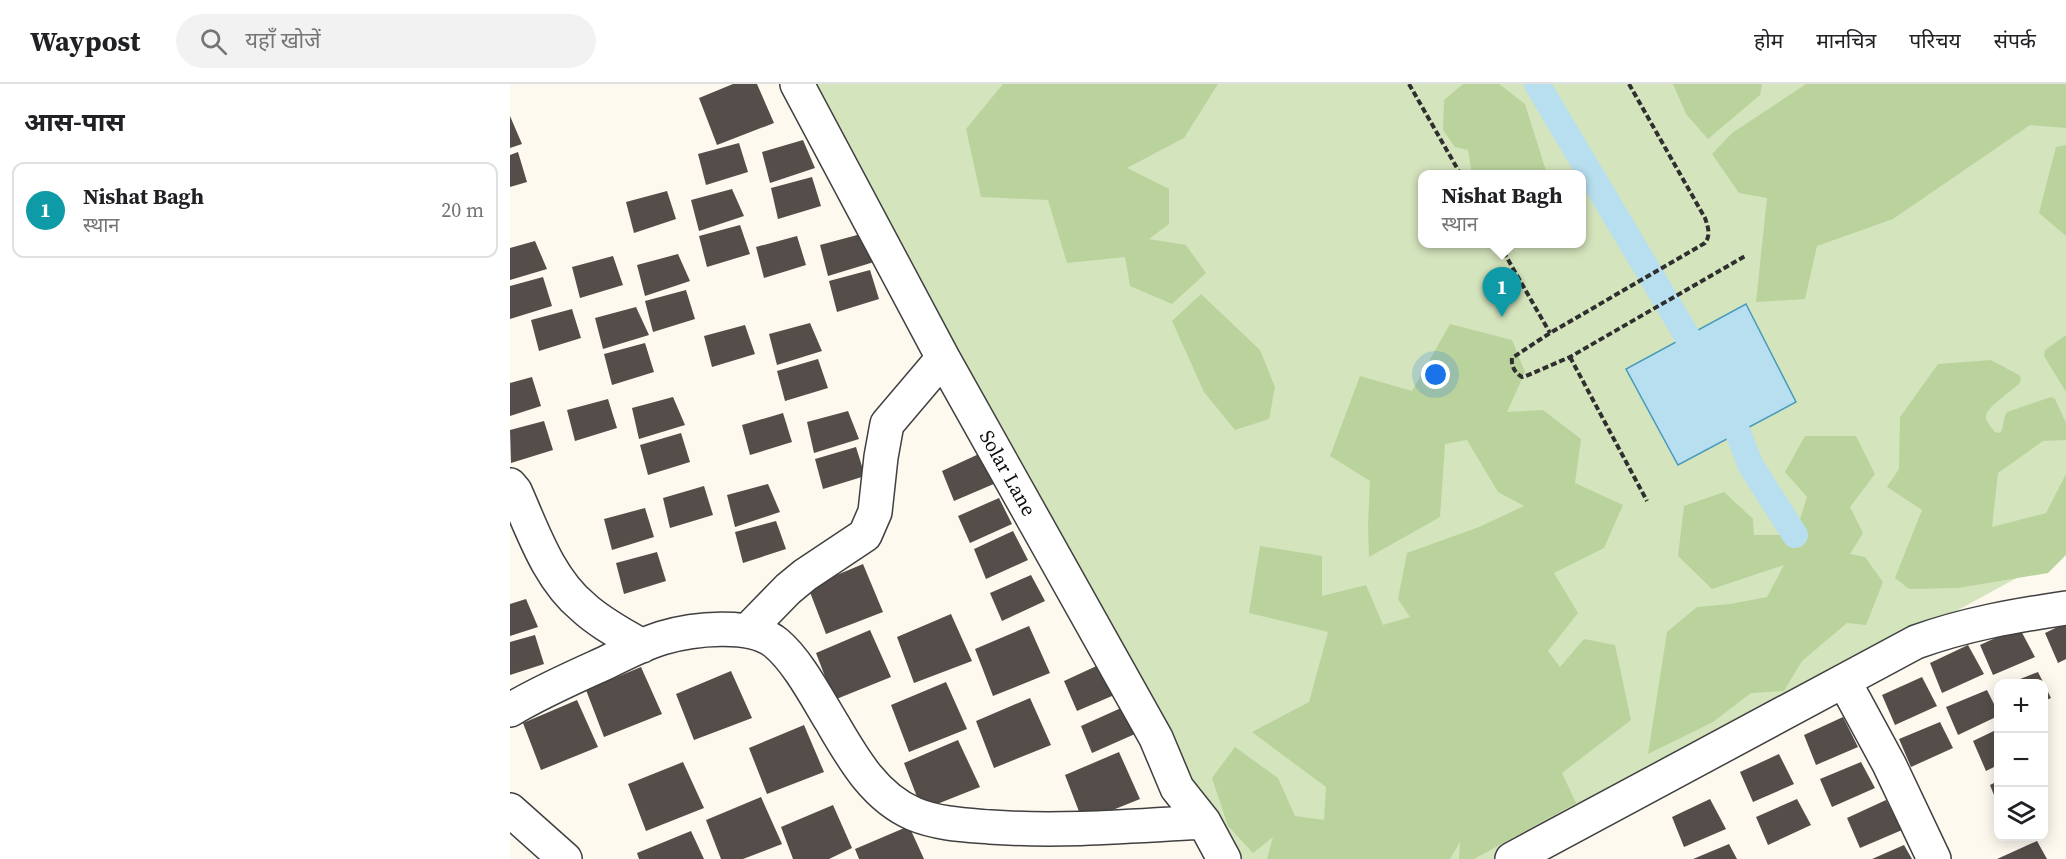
<!DOCTYPE html>
<html lang="hi">
<head>
<meta charset="utf-8">
<style>
  :root { --surface:#fff; --page:#f2f2f2; --text:#202124; --muted:#757577; --line:#e0e0e0; --accent:#0f766e }
  body { margin:0; font-family:"Source Serif 4","Noto Sans Devanagari",serif; background:var(--page); color:var(--text) }
  .controls { position:absolute; right:18px; bottom:18px; display:grid; overflow:hidden; border-radius:12px; box-shadow:0 3px 15px #0003 }
  .controls button { width:54px; height:54px; display:grid; place-items:center; padding:0; border:0; border-bottom:2px solid var(--line); background:var(--surface); color:var(--text); font:30px sans-serif }
  .you { position:absolute; left:926px; top:291px; width:21px; height:21px; margin:-15px; border:4px solid #fff; border-radius:50%; background:#1a73e8; box-shadow:0 0 0 9px #1a73e833 }
  .badge { display:grid; place-items:center; width:39px; height:39px; border-radius:50%; background:var(--accent); color:#fff; font-size:20px; font-weight:700 }
  .pin { position:absolute; translate:-50% -50px; filter:drop-shadow(0 2px 3px #0008) }
  .pin::after { content:''; position:absolute; top:32px; width:21px; height:18px; background:inherit; clip-path:polygon(0 0,100% 0,50% 100%) }
  .popup { position:absolute; left:908px; top:86px; width:168px; height:78px; box-sizing:border-box; display:grid; place-content:center; border-radius:12px; background:var(--surface); filter:drop-shadow(0 2px 4px #0005); font-size:20px; white-space:nowrap; color:var(--muted) }
  .popup b { font-size:22px; color:var(--text) }
  .popup::after { content:''; position:absolute; left:50%; top:100%; margin-left:-12px; border:12px solid transparent; border-top-color:var(--surface) }
  .list { margin:0; padding:0; list-style:none }
  h2 { display:flex; justify-content:space-between; align-items:center; height:78px; margin:0; padding:0 24px; font-size:26px }
  h2 small { font-size:20px; font-weight:400; color:var(--muted) }
  .list li { display:grid; grid-template-columns:39px 1fr auto; gap:18px; align-items:center; box-sizing:border-box; height:96px; margin:0 12px 12px; padding:0 12px; border:2px solid var(--line); border-radius:12px }
  .list b { display:block; font-size:22px; white-space:nowrap }
  .list p { margin:0; font-size:20px; white-space:nowrap; color:var(--muted) }
  .list em { font-size:20px; font-style:normal; color:var(--muted) }
  .icon { flex:none; width:33px; height:33px; fill:none; stroke:currentColor; stroke-width:2; stroke-linecap:round; stroke-linejoin:round }
  .map { position:relative; flex:none; width:1556px; height:775px; overflow:hidden }
  header { display:flex; align-items:center; gap:36px; box-sizing:border-box; height:84px; padding:0 30px; background:var(--surface); border-bottom:2px solid var(--line) }
  header strong { font-size:28px }
  nav { display:flex; gap:33px; margin-inline-start:auto; font-size:21px }
  .search { width:420px; height:54px; background:var(--page); display:flex; align-items:center; gap:15px; box-sizing:border-box; padding:0 21px; border-radius:33px; color:var(--muted); font-size:22px }
  main { display:flex }
  aside { flex:1; background:var(--surface) }
  .map>svg:first-child { display:block }
  .green { fill:#d4e4bc; fill-rule:evenodd }
  .forest { fill:#bad39d }
  .water { fill:#b8dfef; stroke:#4799be; stroke-width:1.5 }
  .lines { fill:none; stroke-linecap:round; stroke-linejoin:round }
  .canal { stroke:#b8dfef; stroke-width:26 }
  .building { fill:#544d4a }
  .minor-casing { stroke:#404040; stroke-width:36 }
  .path { stroke:#2f2f2f; stroke-width:4; stroke-dasharray:6 3; stroke-linecap:butt }
  .minor { stroke:#fff; stroke-width:33 }
  .labels { text-anchor:middle; stroke-width:6; stroke-linejoin:round; paint-order:stroke }
  .street-label { font-size:20px; fill:#0d0d0d; stroke:#fff }
</style>
</head>
<body>
<header>
<strong>Waypost</strong>
<div class="search"><svg class="icon" aria-label="search" viewBox="0 0 24 24"><circle cx="10" cy="10" r="6"/><path d="M15 15l6 6"/></svg>यहाँ खोजें</div>
<nav><a>होम</a><a>मानचित्र</a><a>परिचय</a><a>संपर्क</a></nav>
</header>
<main>
<aside>
<h2>आस-पास<small></small></h2>
<ul class="list">
<li><span class="badge" style="background:#0f9aa8">1</span><div><b>Nishat Bagh</b><p>स्थान</p></div><em>20 m</em></li>
</ul>
</aside>
<div class="map">
<svg width="1556" height="775" viewBox="0 0 1556 775">
  <rect width="100%" height="100%" fill="#fdf9ef"/>
  <path class="green" d="M297 0H1556V467L993 775H730L689 702 680 704 668 686 675 679ZM912 91H1072V160H912Z"/>
  <path class="forest" d="M493 0H708L674 54 617 84 659 105V140L639 155 676 161 696 189 662 220 620 202 615 173 557 179 538 116 471 113 456 45Z
    M953 0H989L1015 20 1037 90H962L958 66 945 63 933 46 934 16Z
    M1163 0H1252L1250 11 1198 55 1176 30Z
    M1296 0H1556V44L1520 41 1383 135 1307 162 1295 215 1246 218 1257 114 1229 109 1202 70 1222 49Z
    M1556 61V152L1529 129 1546 63Z
    M691 210 750 266 765 303 759 335 725 346 694 308 662 237Z
    M940 240 1002 256 1015 288 997 328 1033 326 1071 355 1065 399 1113 421 1094 464 1044 489 1068 529 1038 567 1050 583 1074 555 1105 561 1121 636 1052 689 1066 719 964 775H949L950 758 940 775H757L763 753 743 769 718 742 702 694 725 663 768 694 785 732 814 736 816 703 742 648 799 618 818 548 739 529 750 462 812 472V512L856 501 873 541 900 533 888 515 897 469 969 443 1014 422 988 408 957 356 935 360 930 433 859 473 858 442 860 397 820 372 850 292 902 307Z
    M1556 251V308L1534 272 1535 266Z
    M1481 276 1509 291 1511 295 1509 300C1502 306 1478 323 1476 331 1475 337 1482 344 1485 348L1490 349C1495 343 1492 335 1497 328L1541 313 1545 315 1556 339V356L1533 357 1488 389 1482 443 1536 429 1556 390V471L1538 489 1448 504 1399 505 1385 494 1412 426 1377 403 1389 385 1390 333 1428 280Z
    M1295 352H1346L1365 390 1340 423 1353 449 1340 470 1355 473 1373 498 1356 541 1337 539 1292 577 1274 607 1241 609 1203 638 1138 670 1157 548 1187 523 1220 520 1257 513 1274 481 1202 505 1168 472 1174 422 1214 408 1243 435 1244 451H1285L1297 413 1275 388Z"/>
  <path class="water" d="M1236 220 1286 318 1168 381 1116 285Z"/>
  <g class="lines">
    <path class="canal" d="M1027 0 1177 252 1193 282
      M1212 317 1228 349 1241 382 1285 451"/>
  </g>
  <path class="building" d="M223 0H247L264 39 207 61 189 14Z
    M0 32 12 60 0 64Z
    M293 56 305 84 260 99 252 68Z
    M229 59 238 88 196 101 188 70Z
    M8 68 17 98 0 103V71Z
    M302 93 311 122 268 135 261 104Z
    M222 105 234 132 189 147 181 116Z
    M157 107 166 135 124 149 116 118Z
    M230 141 240 170 197 183 189 152Z
    M351 150 364 178 318 192 310 161Z
    M287 152 296 181 254 194 246 163Z
    M25 157 37 185 0 196V164Z
    M168 170 180 197 135 212 127 181Z
    M103 172 113 201 70 214 62 183Z
    M360 186 369 215 327 228 319 197Z
    M33 193 42 222 0 235V202Z
    M176 206 185 235 143 248 135 217Z
    M126 223 139 251 93 265 85 234Z
    M62 225 71 254 29 267 21 236Z
    M300 239 312 267 267 281 259 250Z
    M235 241 245 270 202 283 194 252Z
    M135 259 144 288 102 301 94 270Z
    M308 275 318 304 275 317 267 287Z
    M22 293 31 322 0 332V299Z
    M163 313 175 341 129 355 122 324Z
    M98 315 107 344 65 357 57 326Z
    M338 327 349 355 304 369 297 338Z
    M273 329 282 358 240 371 232 341Z
    M34 337 43 366 1 379 0 346Z
    M171 349 180 378 138 391 130 361Z
    M346 363 355 392 313 405 305 375Z
    M471 369 486 399 444 417 432 387Z
    M258 400 270 428 225 443 217 411Z
    M194 402 203 431 160 444 153 414Z
    M489 414 502 440 460 459 448 432Z
    M135 424 144 453 102 466 94 435Z
    M266 437 276 465 233 479 225 448Z
    M503 447 518 476 476 495 464 465Z
    M147 468 156 497 114 510 106 479Z
    M353 480 373 528 316 550 298 503Z
    M521 491 535 517 492 537 480 509Z
    M16 515 28 543 0 552V520Z
    M441 530 462 577 404 599 387 553Z
    M1556 539V575L1548 579 1535 549Z
    M519 542 540 589 483 612 465 565Z
    M1509 543 1525 573 1483 591 1470 561Z
    M360 546 381 593 324 616 306 569Z
    M25 551 34 580 0 591V558Z
    M1458 561 1474 590 1432 609 1420 579Z
    M593 579 609 609 567 627 554 597Z
    M131 583 152 630 94 653 76 606Z
    M221 587 242 634 184 656 166 610Z
    M1528 588 1541 614 1534 617V600L1500 599Z
    M1412 593 1427 622 1385 641 1372 611Z
    M436 598 457 645 399 668 381 621Z
    M1477 606 1488 628V632L1448 651 1436 623Z
    M520 614 541 661 484 684 466 637Z
    M67 616 88 663 31 686 13 639Z
    M611 624 625 650 582 669 571 642Z
    M1333 633 1348 663 1306 681 1294 651Z
    M1430 638 1443 664 1401 683 1389 655Z
    M294 641 314 688 257 710 239 664Z
    M1488 645V681L1476 687 1463 657Z
    M448 656 470 703 412 726 394 679Z
    M609 668 630 715 573 738 555 691Z
    M1269 670 1284 700 1243 718 1230 688Z
    M173 678 194 724 136 747 118 700Z
    M1351 678 1365 704 1322 723 1310 695Z
    M1488 697V721L1480 701Z
    M251 713 272 760 233 775H211L196 736Z
    M1200 715 1216 745 1174 763 1162 733Z
    M1287 715 1301 741 1258 761 1246 733Z
    M1376 716 1392 746 1350 764 1337 734Z
    M323 721 342 764 319 775H283L271 743Z
    M399 742 414 775H349L345 765Z
    M181 747 194 775H129L127 769Z
    M1527 757 1537 775H1487Z
    M1219 760 1227 775H1183Z
    M1394 761 1402 775H1362Z"/>
  <g class="lines">
    <defs>
      <path id="minor" d="M287 0 433 274 646 654 667 704 694 738 714 775
        M0 401 5 407C23 447 38 494 73 523 90 539 112 550 132 562
        M237 547 278 505 295 491 355 451 365 428 371 373 377 340 433 274
        M1334 597 1379 680 1424 775
        M0 626C30 608 62 594 93 580 112 571 132 560 152 554 182 545 241 538 266 559 287 576 307 614 321 637 342 673 364 713 404 730 428 740 455 741 480 743 551 748 623 742 694 738
        M0 726 55 775
        M1002 775 1406 558C1456 540 1503 532 1556 524"/>
    </defs>
    <use href="#minor" class="minor-casing"/>
    <path class="path" d="M899 0 951 91
      M1119 0 1195 134C1198 143 1201 151 1195 159L1040 249 1002 274C1001 282 1005 289 1012 293L1016 292 1060 273 1235 172
      M989 160 1040 249
      M1060 273 1137 417"/>
    <use href="#minor" class="minor"/>
  </g>
  <g class="labels">
    <g class="street-label">
      <text transform="translate(498 389) rotate(61)" y="7">Solar Lane</text>
    </g>
  </g>
</svg>
<div class="controls">
<button>+</button>
<button>−</button>
<button><svg class="icon" aria-label="layers" viewBox="0 0 24 24"><path d="M12 4l9 5-9 5-9-5zM3 14l9 5 9-5"/></svg></button>
</div>
<div class="you"></div>
<div class="pin badge" style="left:992px;top:233px;background:#0f9aa8">1</div>
<div class="popup"><b>Nishat Bagh</b>स्थान</div>
</div>
</main>
</body>
</html>
